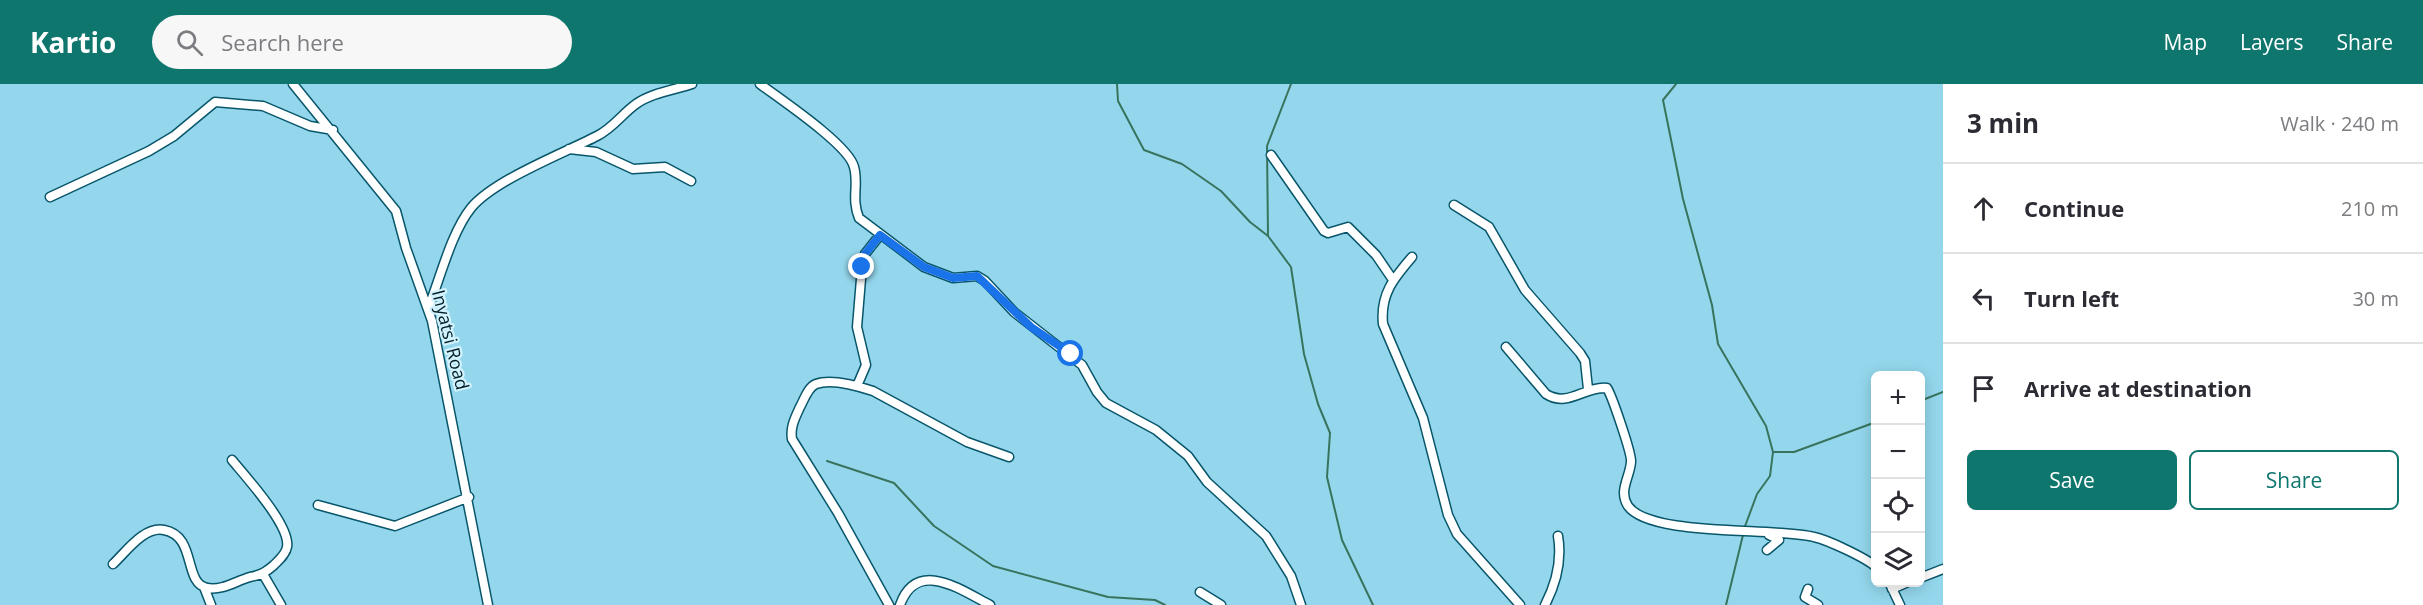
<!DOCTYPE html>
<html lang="en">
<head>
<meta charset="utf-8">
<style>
  :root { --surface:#fff; --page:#f7f7f7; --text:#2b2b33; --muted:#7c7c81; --line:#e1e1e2; --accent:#0f766e }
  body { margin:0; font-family:"Open Sans",sans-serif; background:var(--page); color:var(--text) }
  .controls { position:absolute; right:18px; bottom:18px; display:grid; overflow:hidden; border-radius:9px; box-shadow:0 3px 15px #0003 }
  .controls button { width:54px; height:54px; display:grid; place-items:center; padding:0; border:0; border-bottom:2px solid var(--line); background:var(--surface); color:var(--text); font:30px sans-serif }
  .stop { position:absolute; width:18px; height:18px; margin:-14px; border:4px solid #1a73e8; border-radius:50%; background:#fff }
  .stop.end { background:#1a73e8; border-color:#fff; box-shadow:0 2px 6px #0008 }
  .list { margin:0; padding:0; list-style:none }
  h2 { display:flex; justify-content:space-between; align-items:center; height:78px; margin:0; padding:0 24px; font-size:26px }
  h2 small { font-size:20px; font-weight:400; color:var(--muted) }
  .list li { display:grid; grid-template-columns:39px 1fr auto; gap:18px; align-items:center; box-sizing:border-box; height:90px; padding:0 24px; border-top:2px solid var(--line) }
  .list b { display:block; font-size:22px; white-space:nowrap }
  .list em { font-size:20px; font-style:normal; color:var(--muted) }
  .actions { display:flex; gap:12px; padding:18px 24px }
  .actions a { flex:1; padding:14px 0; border:2px solid var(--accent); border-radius:9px; text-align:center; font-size:21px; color:var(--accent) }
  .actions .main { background:var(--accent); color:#fff }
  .icon { flex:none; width:33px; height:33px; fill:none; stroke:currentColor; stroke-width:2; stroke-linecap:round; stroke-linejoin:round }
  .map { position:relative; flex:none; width:1943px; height:521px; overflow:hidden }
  header { display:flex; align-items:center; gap:36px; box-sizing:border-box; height:84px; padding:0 30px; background:var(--accent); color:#fff }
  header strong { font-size:28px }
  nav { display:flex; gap:33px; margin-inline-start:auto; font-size:21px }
  .search { width:420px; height:54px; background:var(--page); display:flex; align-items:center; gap:15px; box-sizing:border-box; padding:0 21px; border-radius:33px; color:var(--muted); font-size:22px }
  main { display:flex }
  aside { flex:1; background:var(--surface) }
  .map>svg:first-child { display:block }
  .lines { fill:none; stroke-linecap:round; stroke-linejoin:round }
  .stream { stroke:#38745d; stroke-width:2 }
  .minor-casing { stroke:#08566a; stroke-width:11 }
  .minor { stroke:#fff; stroke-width:8 }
  .route { stroke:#1a73e8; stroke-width:8 }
  .labels { text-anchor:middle; stroke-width:4.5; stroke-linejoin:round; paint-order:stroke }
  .street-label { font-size:18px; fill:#021e26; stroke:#d2f2fe }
</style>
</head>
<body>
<header>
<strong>Kartio</strong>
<div class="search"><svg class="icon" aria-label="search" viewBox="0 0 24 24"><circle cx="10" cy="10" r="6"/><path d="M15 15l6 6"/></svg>Search here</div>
<nav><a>Map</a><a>Layers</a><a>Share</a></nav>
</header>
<main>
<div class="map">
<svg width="1943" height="521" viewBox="0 0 1943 521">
  <rect width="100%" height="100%" fill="#94d7ed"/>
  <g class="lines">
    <path class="stream" d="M1117 0 1118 17 1144 66 1182 80 1221 107 1250 138 1268 152 1291 183 1304 270 1318 320 1330 349 1327 393 1342 456 1373 521
      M1676 0 1663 16 1683 115 1712 221 1718 260 1766 342 1773 368 1770 392 1757 410 1744 445
      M1268 152 1267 62 1291 0
      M1920 317 1943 308
      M1773 368H1794L1876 338
      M827 377 894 399 934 442 993 482 1108 513 1155 516 1165 521
      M1726 521 1743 451"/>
    <defs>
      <path id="minor" d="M293 0 396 127 406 164 432 237 488 521
        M760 0C780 15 849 61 854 83 859 100 851 115 859 134L924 183 953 194 977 192 985 197 1014 228 1082 281 1097 308 1106 319 1156 346 1188 372 1207 398 1266 452 1291 492 1301 521
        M569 65 596 68 633 85 665 83 691 97
        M1271 71 1324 147 1328 149 1348 143 1376 171 1393 196
        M50 113 149 67 174 52 215 18 263 22 310 42 333 46
        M1454 121 1489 143 1525 206 1580 269 1585 277 1588 305
        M1412 173C1394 194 1380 210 1383 240L1423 334 1448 431 1457 450 1520 521
        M428 225C440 195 451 149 471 124 494 96 564 69 597 52 613 44 622 30 636 20 651 9 674 6 692 0
        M1506 263 1546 310C1568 324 1584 302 1607 304 1612 312 1632 370 1631 378 1630 393 1618 407 1628 422 1650 453 1774 443 1814 453 1828 456 1866 474 1876 483
        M857 302 866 281 857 243 862 183 865 170 880 151
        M318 421 395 442 469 413
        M1767 466 1779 456 1769 451
        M113 480C126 468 144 442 164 446 197 452 183 499 207 504 222 507 236 497 250 493 261 491 266 488 274 481 279 476 286 470 287 463 291 442 245 392 232 376
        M263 490 281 521
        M1920 494 1943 485
        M1889 498 1900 521
        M204 503 211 521
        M1808 505 1805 513 1818 521
        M1892 505 1908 498
        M1200 508 1221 521
        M889 521 838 429 792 355C790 343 795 334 800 323 804 316 808 303 816 300 832 294 858 302 873 307L967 358 1009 373
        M900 521C917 474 961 506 990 521
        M1545 521C1556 500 1562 476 1558 452"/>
    </defs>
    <use href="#minor" class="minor-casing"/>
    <use href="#minor" class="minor"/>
  </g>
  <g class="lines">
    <path class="route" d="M862 183 865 170 880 151 924 183 953 194 977 192 1031 243 1071 270"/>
  </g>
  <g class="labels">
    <g class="street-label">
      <text transform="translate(450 256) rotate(76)" y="6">Inyatsi Road</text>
    </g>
  </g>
</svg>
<div class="controls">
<button>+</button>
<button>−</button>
<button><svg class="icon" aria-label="locate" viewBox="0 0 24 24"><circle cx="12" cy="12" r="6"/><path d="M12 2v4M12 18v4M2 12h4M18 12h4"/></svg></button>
<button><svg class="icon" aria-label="layers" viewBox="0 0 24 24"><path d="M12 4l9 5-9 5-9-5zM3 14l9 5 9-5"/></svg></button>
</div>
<div class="stop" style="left:1071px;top:270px"></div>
<div class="stop end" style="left:862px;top:183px"></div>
</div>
<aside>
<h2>3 min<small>Walk · 240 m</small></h2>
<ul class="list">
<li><svg class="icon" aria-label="ahead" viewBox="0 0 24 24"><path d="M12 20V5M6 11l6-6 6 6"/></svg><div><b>Continue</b></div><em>210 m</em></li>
<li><svg class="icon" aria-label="left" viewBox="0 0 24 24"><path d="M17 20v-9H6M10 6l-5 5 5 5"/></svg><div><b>Turn left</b></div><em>30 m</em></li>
<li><svg class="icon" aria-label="arrive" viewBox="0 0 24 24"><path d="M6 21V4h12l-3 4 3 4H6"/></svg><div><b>Arrive at destination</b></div></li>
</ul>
<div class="actions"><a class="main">Save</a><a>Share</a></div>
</aside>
</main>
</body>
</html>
